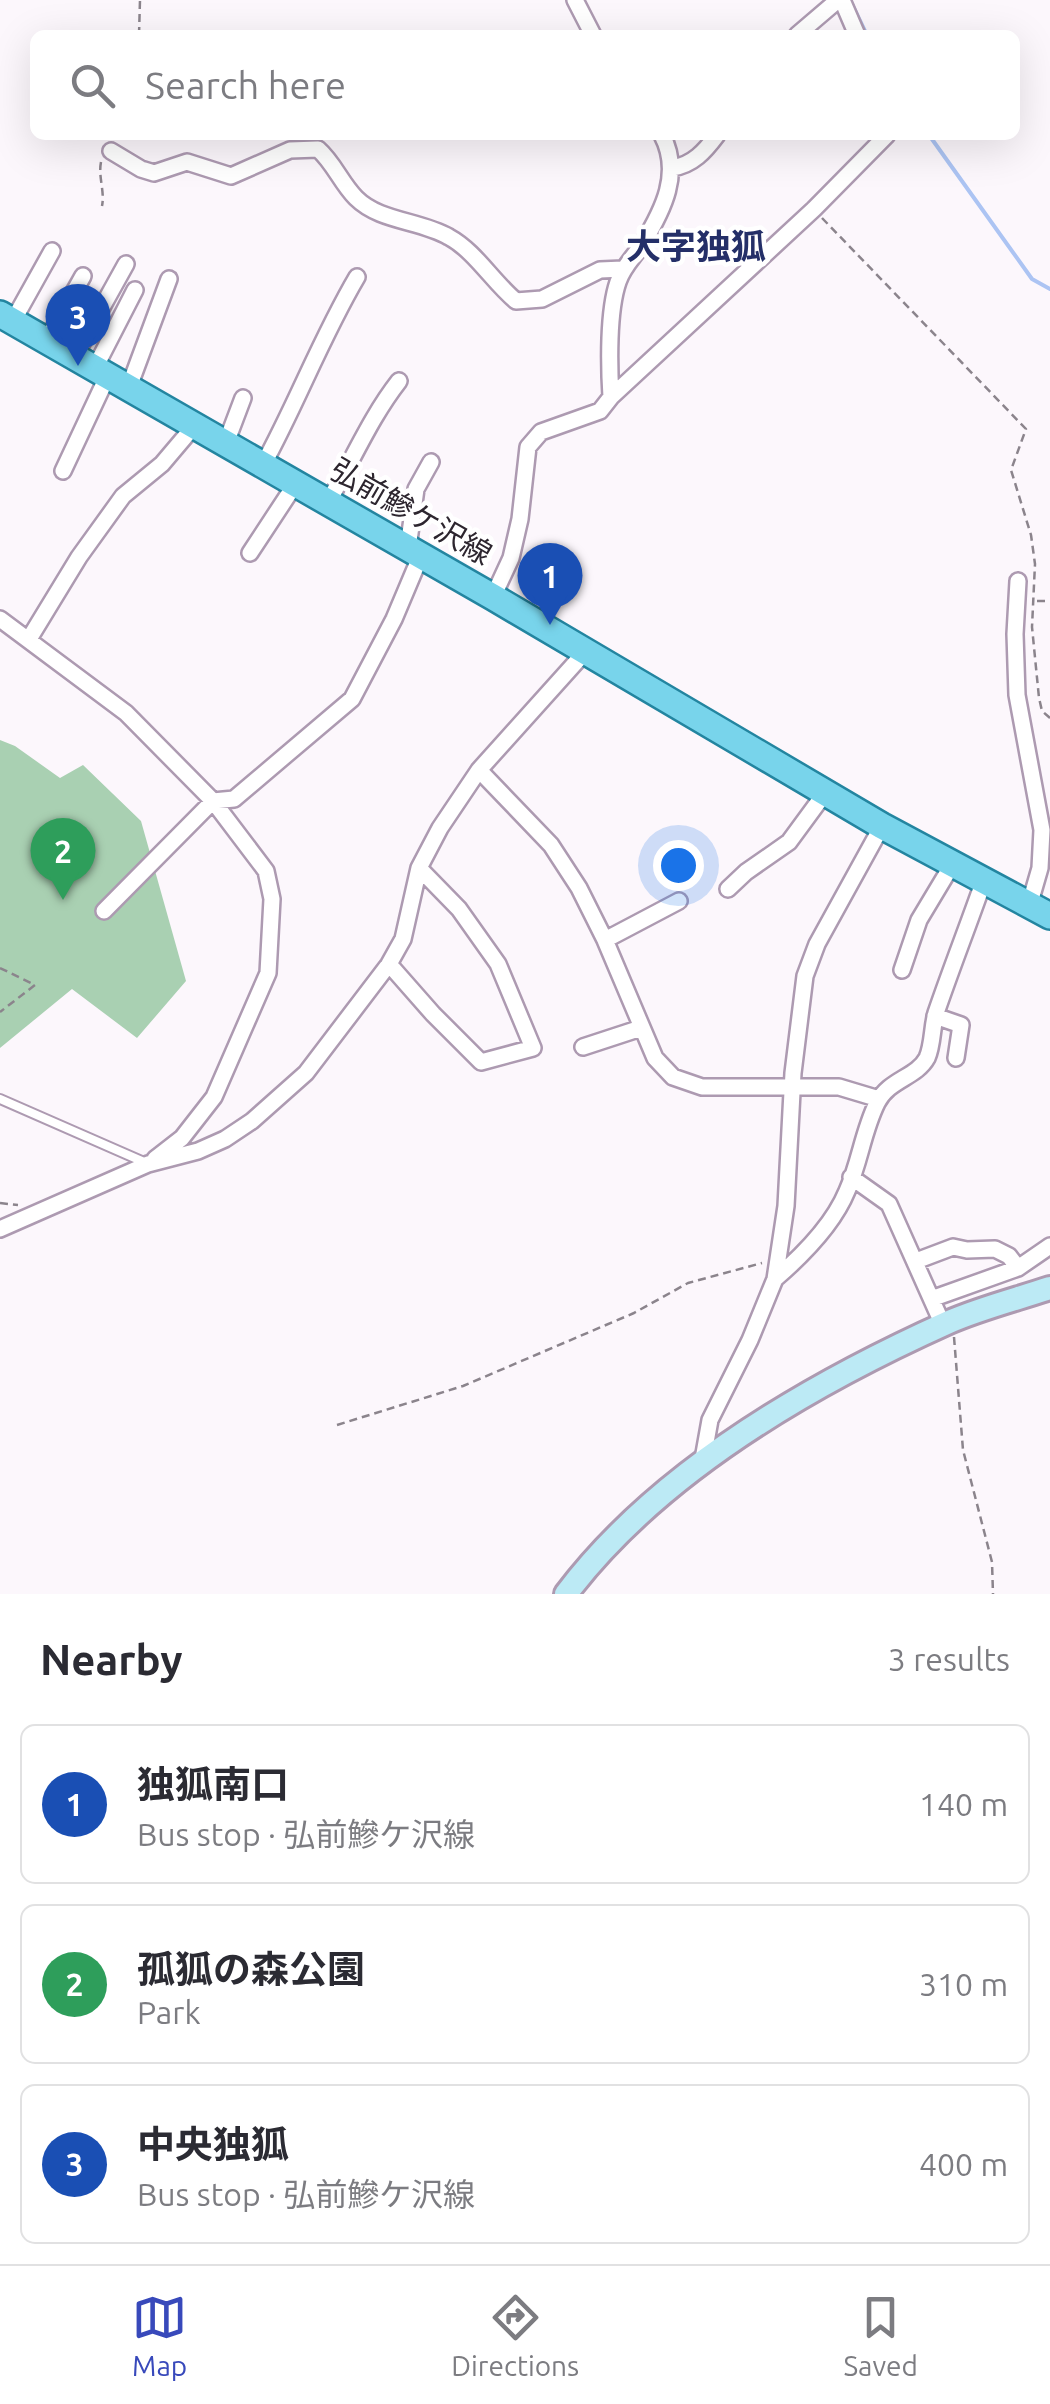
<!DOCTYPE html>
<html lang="en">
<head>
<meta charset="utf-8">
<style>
  :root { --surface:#fff; --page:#f7f7f7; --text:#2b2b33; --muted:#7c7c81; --line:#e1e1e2; --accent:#3849bb }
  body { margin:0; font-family:Ubuntu,"Noto Sans JP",sans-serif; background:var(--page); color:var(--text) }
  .you { position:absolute; left:678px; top:865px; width:35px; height:35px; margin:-25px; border:8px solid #fff; border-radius:50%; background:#1a73e8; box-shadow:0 0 0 15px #1a73e833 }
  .badge { display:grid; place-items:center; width:65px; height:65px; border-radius:50%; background:var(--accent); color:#fff; font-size:32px; font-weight:700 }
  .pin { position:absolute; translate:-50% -82px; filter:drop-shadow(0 2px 5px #0008) }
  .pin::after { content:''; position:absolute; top:52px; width:35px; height:30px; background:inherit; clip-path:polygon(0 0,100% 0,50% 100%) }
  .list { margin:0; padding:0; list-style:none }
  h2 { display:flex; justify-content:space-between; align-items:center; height:130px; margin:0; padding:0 40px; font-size:42px }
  h2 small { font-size:32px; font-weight:400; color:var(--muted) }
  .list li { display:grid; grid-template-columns:65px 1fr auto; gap:30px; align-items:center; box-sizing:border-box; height:160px; margin:0 20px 20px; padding:0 20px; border:2px solid var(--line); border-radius:15px }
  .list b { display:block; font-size:38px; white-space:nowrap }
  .list p { margin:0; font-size:32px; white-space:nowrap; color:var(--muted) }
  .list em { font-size:32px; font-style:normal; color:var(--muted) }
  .icon { flex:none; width:55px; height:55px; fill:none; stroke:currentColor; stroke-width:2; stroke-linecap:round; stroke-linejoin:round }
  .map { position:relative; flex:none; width:1050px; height:1594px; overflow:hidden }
  .search { position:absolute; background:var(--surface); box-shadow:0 10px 40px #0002; left:30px; right:30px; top:30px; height:110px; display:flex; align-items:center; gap:25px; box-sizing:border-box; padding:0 35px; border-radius:15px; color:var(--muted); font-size:38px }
  .sheet { height:670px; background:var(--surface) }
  nav { display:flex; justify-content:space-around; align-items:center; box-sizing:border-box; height:140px; border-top:2px solid var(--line); background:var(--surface); font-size:28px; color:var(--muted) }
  nav a { display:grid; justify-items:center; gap:5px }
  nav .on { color:var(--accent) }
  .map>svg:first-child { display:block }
  .green { fill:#a9d0b2 }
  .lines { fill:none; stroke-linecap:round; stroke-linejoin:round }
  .stream { stroke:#acc4f3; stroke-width:4 }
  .lane-casing { stroke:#ad9ab1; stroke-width:12 }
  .street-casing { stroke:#ad9ab1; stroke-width:20 }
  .secondary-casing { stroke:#ad9ab1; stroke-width:28 }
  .primary-casing { stroke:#2385a0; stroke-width:30 }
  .path { stroke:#8b848c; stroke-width:2.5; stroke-dasharray:8 5; stroke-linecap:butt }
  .lane { stroke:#fff; stroke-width:8 }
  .street { stroke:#fff; stroke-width:15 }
  .secondary { stroke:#bceaf5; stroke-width:22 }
  .primary { stroke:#78d4eb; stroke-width:25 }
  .labels { text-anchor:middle; stroke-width:9; stroke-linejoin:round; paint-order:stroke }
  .street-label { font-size:30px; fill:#2d262f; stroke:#fff }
  .quarter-label { font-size:35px; font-weight:bold; fill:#242f68; stroke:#fff }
</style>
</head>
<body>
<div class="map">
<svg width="1050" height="1594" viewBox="0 0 1050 1594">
  <rect width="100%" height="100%" fill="#fcf7fc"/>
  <path class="green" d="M0 740 15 746 60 778 83 765 141 821 186 981 137 1038 72 989 0 1048Z"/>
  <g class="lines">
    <path class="stream" d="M850 0 867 35
      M929 135 1032 279 1050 289"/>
    <defs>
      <path id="lane" d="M0 1099 144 1162"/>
      <path id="street" d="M575 0 593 35
        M842 0 857 35
        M797 35 838 0
        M111 151 141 169 154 173 187 162 231 176 290 150 318 149C334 163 341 183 356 198 380 222 420 220 449 237 475 251 493 282 516 301L542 299 600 270 623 269
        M672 168C693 165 705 151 717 135
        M13 321 52 251
        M47 340 83 276
        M75 356 126 264
        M95 368 135 290
        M129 387 169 279
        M611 397 814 209 887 135
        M226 443 243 398
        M263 465C297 403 321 338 357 277
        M63 471 108 375
        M328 502C352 462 370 418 399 381
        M408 548 416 489 431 462
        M250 553 296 483
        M1018 581 1015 634 1017 695 1042 830 1040 868 1029 906
        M493 597 511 558 520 519 528 447 541 432 600 411 611 397C609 365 608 311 618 282 623 266 635 256 643 243 663 210 682 173 662 135
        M0 619 126 713 213 801 266 871 272 899 268 973 214 1097 182 1138 155 1159
        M29 639 79 557 123 496 162 464 195 425
        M479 770 551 845 579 888 605 940 655 1058 673 1077 702 1087H839L879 1099
        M728 889 746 872 789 842 825 793
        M104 911 213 801 234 799 352 699 394 619 421 555
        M605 940 679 901
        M389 964 433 1014 481 1062 533 1048 498 964 459 909 419 868
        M902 970 919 920 952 865
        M935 1016 961 1025 956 1058
        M583 1047 641 1028
        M851 1177 889 1204 943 1325
        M0 1229 148 1164 198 1151 225 1139 252 1121 306 1073 389 964 403 939 419 868 440 828 479 770 586 651
        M916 1261 953 1247 967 1250 995 1249 1009 1256 1018 1268
        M775 1279C803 1255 833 1225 847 1191 860 1162 863 1131 877 1103 889 1079 916 1078 927 1058 933 1045 932 1026 936 1013 951 969 968 926 983 883
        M934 1298 1018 1268 1050 1246
        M703 1459 710 1420 750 1340 775 1279 786 1206 793 1073 805 976 817 944 882 826"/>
      <path id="secondary" d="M566 1594C658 1472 811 1384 949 1322 981 1308 1017 1299 1050 1288"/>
      <path id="primary" d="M0 314 493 597 882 826 1050 916"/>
    </defs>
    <use href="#lane" class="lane-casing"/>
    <use href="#street" class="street-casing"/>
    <use href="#secondary" class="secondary-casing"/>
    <use href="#primary" class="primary-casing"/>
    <path class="path" d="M139 35 140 0
      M101 162C98 177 105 191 102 206
      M822 218 1026 429 1011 470 1031 535 1035 564 1032 627 1039 698 1042 711 1050 718
      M1037 601H1050
      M0 968 35 985 0 1012
      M0 1203 18 1205
      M954 1337 963 1450 992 1562 993 1594
      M337 1425 463 1386 634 1313 688 1283 762 1263"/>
    <use href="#lane" class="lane"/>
    <use href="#street" class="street"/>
    <use href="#secondary" class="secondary"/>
    <use href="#primary" class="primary"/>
  </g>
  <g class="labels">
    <g class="street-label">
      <text transform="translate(411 512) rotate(30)" y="10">弘前鰺ケ沢線</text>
    </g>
    <g class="quarter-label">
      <text x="696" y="259">大字独狐</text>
    </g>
  </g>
</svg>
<div class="you"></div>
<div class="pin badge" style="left:550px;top:625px;background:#1a4fb4">1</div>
<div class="pin badge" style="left:63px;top:900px;background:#2e9e5b">2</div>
<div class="pin badge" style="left:78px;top:366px;background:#1a4fb4">3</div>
<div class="search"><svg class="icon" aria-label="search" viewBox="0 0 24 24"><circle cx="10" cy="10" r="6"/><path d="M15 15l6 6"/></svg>Search here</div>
</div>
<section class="sheet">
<h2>Nearby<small>3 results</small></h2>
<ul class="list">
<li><span class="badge" style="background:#1a4fb4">1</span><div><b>独狐南口</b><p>Bus stop · 弘前鰺ケ沢線</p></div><em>140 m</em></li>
<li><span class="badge" style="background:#2e9e5b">2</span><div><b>孤狐の森公園</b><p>Park</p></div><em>310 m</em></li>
<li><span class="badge" style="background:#1a4fb4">3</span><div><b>中央独狐</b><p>Bus stop · 弘前鰺ケ沢線</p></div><em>400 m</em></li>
</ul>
</section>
<nav>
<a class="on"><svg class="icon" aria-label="map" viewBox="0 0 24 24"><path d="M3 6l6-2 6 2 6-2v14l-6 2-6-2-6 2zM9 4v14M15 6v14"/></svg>Map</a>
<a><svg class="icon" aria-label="directions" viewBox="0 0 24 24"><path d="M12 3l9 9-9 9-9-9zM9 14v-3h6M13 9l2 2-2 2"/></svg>Directions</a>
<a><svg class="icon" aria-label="saved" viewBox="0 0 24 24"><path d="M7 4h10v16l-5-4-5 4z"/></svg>Saved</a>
</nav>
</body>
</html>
